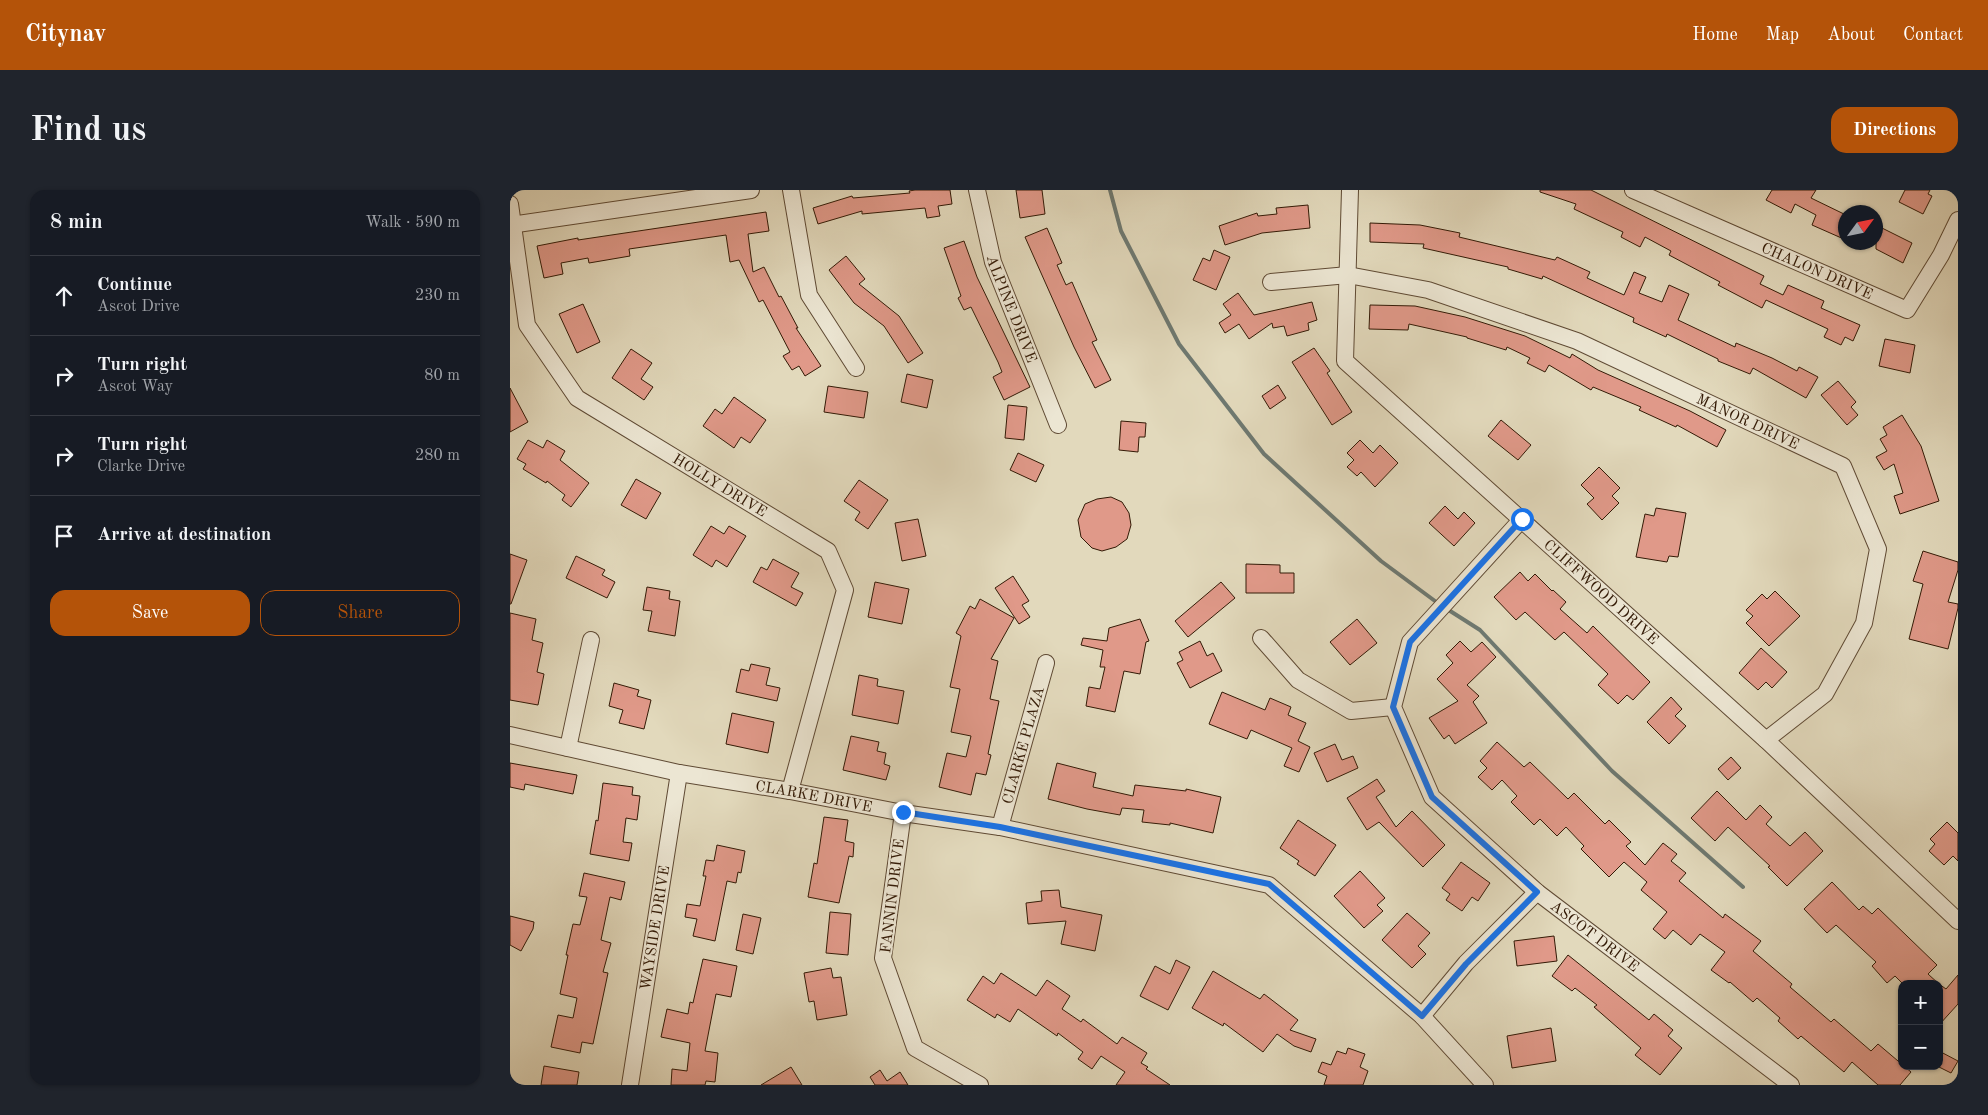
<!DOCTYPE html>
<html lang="en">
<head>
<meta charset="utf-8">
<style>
  :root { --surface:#171b24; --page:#20242c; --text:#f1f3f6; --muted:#9ea1a6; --line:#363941; --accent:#b45309 }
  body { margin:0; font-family:"Old Standard TT",serif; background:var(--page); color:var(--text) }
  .controls { position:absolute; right:15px; bottom:15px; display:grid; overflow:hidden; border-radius:10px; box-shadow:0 1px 4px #0004 }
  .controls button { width:45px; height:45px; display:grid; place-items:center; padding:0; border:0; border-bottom:1px solid var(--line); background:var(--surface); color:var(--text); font:25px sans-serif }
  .compass { position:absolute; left:1328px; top:15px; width:45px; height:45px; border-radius:50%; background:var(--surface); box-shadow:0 1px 4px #0004; rotate:57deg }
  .stop { position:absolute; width:15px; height:15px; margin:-11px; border:4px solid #1a73e8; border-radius:50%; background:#fff }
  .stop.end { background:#1a73e8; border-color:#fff; box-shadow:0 1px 5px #0008 }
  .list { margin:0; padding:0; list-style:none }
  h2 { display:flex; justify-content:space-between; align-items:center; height:65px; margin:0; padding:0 20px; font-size:21px }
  h2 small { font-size:16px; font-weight:400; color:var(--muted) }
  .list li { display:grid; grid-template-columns:32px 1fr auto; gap:15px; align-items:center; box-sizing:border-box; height:80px; padding:0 20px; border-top:1px solid var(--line) }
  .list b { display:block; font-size:19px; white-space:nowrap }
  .list p { margin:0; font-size:16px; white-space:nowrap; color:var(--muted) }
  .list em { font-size:16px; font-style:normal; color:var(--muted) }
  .actions { display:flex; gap:10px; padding:15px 20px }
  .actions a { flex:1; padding:11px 0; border:1px solid var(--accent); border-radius:15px; text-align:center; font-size:18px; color:var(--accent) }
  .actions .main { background:var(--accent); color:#fff }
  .icon { flex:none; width:28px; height:28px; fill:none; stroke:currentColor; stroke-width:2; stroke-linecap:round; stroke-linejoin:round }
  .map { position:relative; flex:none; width:1448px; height:895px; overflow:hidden; border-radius:15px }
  header { display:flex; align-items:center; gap:30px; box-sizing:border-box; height:70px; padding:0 25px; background:var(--accent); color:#fff }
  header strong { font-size:24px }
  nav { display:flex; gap:28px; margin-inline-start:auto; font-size:18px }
  .intro { display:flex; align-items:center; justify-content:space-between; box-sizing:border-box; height:120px; padding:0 30px }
  h1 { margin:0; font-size:35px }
  .button { padding:12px 22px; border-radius:15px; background:var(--accent); color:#fff; font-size:18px; font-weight:700 }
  main { display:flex; gap:30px; padding:0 30px }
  aside { flex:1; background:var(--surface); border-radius:15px; box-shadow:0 1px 4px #0004 }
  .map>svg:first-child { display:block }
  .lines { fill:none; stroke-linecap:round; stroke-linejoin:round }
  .stream { stroke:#6e7971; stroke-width:4 }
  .building { fill:#e09989; stroke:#331a06 }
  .minor-casing { stroke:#5f4a34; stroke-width:18 }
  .minor { stroke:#ece6d3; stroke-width:16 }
  .route { stroke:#1a73e8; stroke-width:6 }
  .labels { text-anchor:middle; stroke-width:4; stroke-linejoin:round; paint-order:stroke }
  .street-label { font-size:15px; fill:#331a06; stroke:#ece6d3 }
</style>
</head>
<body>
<header>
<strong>Citynav</strong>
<nav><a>Home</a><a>Map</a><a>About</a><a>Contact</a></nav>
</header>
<div class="intro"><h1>Find us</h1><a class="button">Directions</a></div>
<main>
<aside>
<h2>8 min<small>Walk · 590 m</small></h2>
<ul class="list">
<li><svg class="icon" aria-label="ahead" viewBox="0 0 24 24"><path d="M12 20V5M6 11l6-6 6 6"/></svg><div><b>Continue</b><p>Ascot Drive</p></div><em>230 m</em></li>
<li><svg class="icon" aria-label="right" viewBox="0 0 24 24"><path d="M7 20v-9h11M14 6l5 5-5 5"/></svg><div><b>Turn right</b><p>Ascot Way</p></div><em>80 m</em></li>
<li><svg class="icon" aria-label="right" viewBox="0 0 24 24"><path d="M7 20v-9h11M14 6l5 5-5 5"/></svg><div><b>Turn right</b><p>Clarke Drive</p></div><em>280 m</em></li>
<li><svg class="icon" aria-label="arrive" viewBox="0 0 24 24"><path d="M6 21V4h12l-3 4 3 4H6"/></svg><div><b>Arrive at destination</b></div></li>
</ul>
<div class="actions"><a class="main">Save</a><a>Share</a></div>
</aside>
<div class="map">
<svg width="1448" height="895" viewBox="0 0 1448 895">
  <rect width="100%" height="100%" fill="#e2d9bc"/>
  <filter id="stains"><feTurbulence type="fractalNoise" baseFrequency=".004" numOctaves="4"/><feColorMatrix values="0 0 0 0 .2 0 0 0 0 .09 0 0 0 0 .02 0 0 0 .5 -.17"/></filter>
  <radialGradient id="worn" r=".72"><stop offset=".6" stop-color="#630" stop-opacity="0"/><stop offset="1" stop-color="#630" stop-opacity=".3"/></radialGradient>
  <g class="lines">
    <path class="stream" d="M600 0 611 41 669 154 754 264 871 371 929 414
      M937 419 970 440 1102 581 1233 697"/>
  </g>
  <path class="building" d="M405 0H440L442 14 428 16 430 26 417 28 415 18 352 24V21L308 34 303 18 342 6 343 8 400 3 399 1Z
    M506 0H532L535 24 510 28Z
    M1030 0H1081L1254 86 1250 94 1273 105 1278 95 1314 111 1311 118 1350 135 1343 151 1335 147 1331 155 1314 147 1318 139 1256 110 1252 118 1208 95 1210 92 1159 65 1161 61 1135 47 1130 57 1111 47 1113 42 1064 19 1066 14 1030 2Z
    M1262 0H1306L1301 8 1336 25V50L1302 35 1306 25 1285 14 1281 23 1256 10Z
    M1395 0H1420L1418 4 1422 6 1413 24 1389 12Z
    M798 15 800 38 752 43 715 55 709 36 747 23 748 26 767 24 766 18Z
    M256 22 259 41 238 44 243 82 254 77 269 107 271 106 288 138H286L311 176 295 186 289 176 282 180 273 166 280 162 253 110 249 112 229 70 220 72 216 45 119 59 120 66 79 73 78 68 51 73 53 84 34 88 27 56 68 48V50Z
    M860 33 910 35 950 43 949 47 1045 70 1047 67 1080 82 1077 88 1114 105 1124 82 1136 87 1129 103 1152 112 1159 95 1179 104 1168 130 1225 157 1226 153 1262 168 1287 181 1289 177 1308 187 1296 208 1243 178 1240 184 1208 171V169L1157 144 1156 147 1123 132 1124 128 1033 86 1032 89 998 79V77L913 58 914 54 860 52Z
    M1366 35 1402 53 1393 73 1366 59Z
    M537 38 552 73 547 75 556 95 562 92 587 150 582 152 601 190 585 198 564 157 515 47Z
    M454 51 467 87 520 197 494 210 483 187 492 182 488 172 461 117 454 120 448 108 451 106 434 58Z
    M704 60 720 67 706 100 683 90 693 68 700 71Z
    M336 66 355 89 349 94 389 126 413 163 398 173 374 136 344 113 319 80Z
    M728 103 744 125 802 112 807 130 798 133 799 140 777 146 774 136 763 138 762 133 739 149 729 134 715 143 709 133 721 125 713 114Z
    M73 114 90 152 67 163 49 124Z
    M860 115 905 116 955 127 1015 146 1060 168 1062 164 1088 180 1180 221 1216 240 1207 257 1167 235 1166 237 1129 220 1131 217 1083 197 1081 200 1039 175 1035 182 1017 173 1020 168 997 157 996 160 957 148V147L899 134 898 140 859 139Z
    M1375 149 1405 155 1400 183 1369 176Z
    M804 158 820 181 817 183 842 222 822 235 782 172Z
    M121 159 142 173 131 189 143 197 134 210 102 188Z
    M397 184 423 190 417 218 391 212Z
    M1328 191 1346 212 1341 217 1348 225 1337 235 1311 205Z
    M768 195 776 208 760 219 752 206Z
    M318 196 358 202 354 228 314 222Z
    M0 198 18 232 0 242Z
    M224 207 256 230 240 253 231 247 224 258 193 236 205 219 212 224Z
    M498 215 517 217 514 250 495 248Z
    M1392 225 1411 256 1429 311 1390 324 1384 306 1393 303 1384 274 1374 280 1366 267 1377 261 1370 249 1377 245 1373 237Z
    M991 230 1021 255 1008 270 978 246Z
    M611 231 636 233 635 247H629L628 262 609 260Z
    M18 250 33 258 37 250 55 261 50 270 79 293 61 317 52 310 55 305 37 291 36 293 13 279 16 274 7 269Z
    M850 250 863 263 870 255 888 273 865 297 851 282 847 286 837 277 844 270 837 263Z
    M508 263 534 275 526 292 500 280Z
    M1089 277 1110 298 1102 306 1109 313 1092 330 1077 314 1084 308 1071 295Z
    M126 289 151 303 136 329 111 315Z
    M349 290 378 310 358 339 345 330 350 322 334 311Z
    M601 307 612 312 619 323 621 335 617 349 606 357 592 361 582 358 571 347 568 330 575 314 587 309Z
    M935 316 948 329 954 322 965 333 944 356 919 333Z
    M1146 318 1176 323 1168 367 1159 366 1157 372 1126 367 1135 324 1144 326Z
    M408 329 416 366 392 371 385 333Z
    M201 336 214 344 219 336 236 346 217 377 206 370 202 377 183 365Z
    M1413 361 1448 372V380L1438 412 1448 414V418L1438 459 1399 449 1413 394 1403 391Z
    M0 364 17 370 1 414H0Z
    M66 366 95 380 92 385 105 392 97 408 56 388Z
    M263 369 289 383 281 397 293 403 286 416 243 392 251 377 257 380Z
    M736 374 770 375V383H784V403H736Z
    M1010 382 1018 391 1025 384 1042 401 1043 400 1056 412 1050 419 1077 443 1083 436 1140 492 1123 510 1117 505 1108 514 1088 495 1098 484 1054 442 1045 450 1015 422 1006 430 984 407Z
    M503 386 519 411 512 415 520 427 509 434 485 398Z
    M365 392 399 399 392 434 358 427Z
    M711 392 725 408 678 447 665 431Z
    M137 397 160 401 159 409 170 411 165 446 138 441 142 421 133 420Z
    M1265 401 1290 426 1259 456 1236 433 1243 426 1236 420 1252 404 1257 409Z
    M470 409 504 428 481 469 488 471 480 509 489 511 478 564 481 565 476 585 466 583 461 605 429 597 437 563 456 567 461 546 441 542 450 499 440 497 451 446 446 443 460 416 465 419Z
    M0 423 26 429 22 450 33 453 27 482 34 484 28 515 0 510Z
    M630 429 639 451 636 452 630 484 614 481 605 522 576 516 579 497 590 499 595 477H590L593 460 571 455 573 448 597 451 599 438Z
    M847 429 867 453 840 475 820 452Z
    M690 451 697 466 703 463 712 481 680 498 667 473 673 470 669 462Z
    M950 451 961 462 972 452 986 467 957 495 969 506 963 512 977 533 945 554 939 545 934 549 919 528 948 511 927 489 943 473 936 465Z
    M1251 458 1277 482 1262 498 1256 492 1248 500 1229 483Z
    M241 474 260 478 256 495 270 498 267 511 226 502 231 479 239 481Z
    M349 485 368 489 367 496 394 501 388 534 342 525Z
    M104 493 129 500 127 506 141 510 134 539 109 533 113 520 99 516Z
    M712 502 755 520 760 508 781 517 778 525 796 533 788 551 800 557 789 582 774 576 782 558 741 540 737 549 699 534Z
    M1161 507 1172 519 1165 526 1176 536 1159 554 1137 532Z
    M222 523 264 532 258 563 216 554Z
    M341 546 369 552 367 561 376 563 374 574 380 576 376 590 333 580Z
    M987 552 1014 577 1020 572 1058 609 1064 603 1095 634 1099 630 1121 652 1116 656 1135 675 1153 653 1167 664 1161 671 1176 683 1169 691 1213 728 1215 724 1251 751 1243 761 1282 794 1280 797 1321 832 1324 829 1361 861 1368 854 1401 882 1390 895H1368L1342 872 1334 882 1291 846 1288 849 1268 831 1270 828 1247 808 1243 812 1220 792 1219 793 1201 780 1215 762 1190 744 1181 755 1163 740 1155 749 1143 739 1157 722 1131 700 1137 692 1114 672 1099 687 1071 659 1074 656 1056 637 1047 646 1030 629 1024 635 1001 612 1007 606 992 590 982 600 968 587 977 578 970 571Z
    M825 554 832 570 843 566 848 578 817 592 804 563Z
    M1221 567 1231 578 1218 590 1208 579Z
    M0 573 67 585 63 604 15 594 14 600 0 597Z
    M547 573 586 583 583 597 623 606 625 595 676 601V599L711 607 703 643 660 633V635L632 632 634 620 612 618 610 625 577 619 538 609Z
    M867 589 875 601 866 607 886 637 902 621 935 655 913 677 869 632 857 640 837 608Z
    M93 593 123 597 122 605 130 606 127 630 116 628 113 652 122 653 119 671 80 664 86 630 88 631Z
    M1207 601 1236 630 1250 615 1262 627 1256 634 1280 656 1295 642 1313 661 1277 696 1258 677 1260 676 1218 637 1205 651 1181 628Z
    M314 627 338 630 335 651 344 653 343 667 339 666 329 713 298 707 304 673 307 674Z
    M788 630 826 655 805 686 787 674 789 671 770 658Z
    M1437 632 1448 643V671L1443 666 1434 675 1419 661 1425 654 1420 649Z
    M207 655 235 661 231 683 228 682 226 693 217 691 205 751 183 746 187 729 175 727 177 714 190 716 196 686H193L196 670 204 671Z
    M951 672 980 693 968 711 962 707 952 721 936 710 940 704 932 698Z
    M850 681 875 708 867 715 873 721 854 738 824 706Z
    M74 683 115 692 111 710 100 707 91 750 101 753 93 782 98 783 83 854 72 852 70 863 41 857 48 825 63 828 67 808 50 804 58 765H56L63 734 70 735 77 707 69 706Z
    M1322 692 1349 720 1353 716 1362 724 1368 718 1427 775 1418 784 1429 794H1393L1385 786 1377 793 1362 776 1366 772 1326 735 1317 743 1294 719Z
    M549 700 551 717 592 725 585 761 551 754 556 731 518 734 516 713 532 711 531 701Z
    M320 722 341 724 338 765 316 763Z
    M897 723 920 743 908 756 916 764 902 778 872 750Z
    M233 724 251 728 243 764 226 760Z
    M0 726 24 732 23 739 11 761 0 755Z
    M1044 746 1047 771 1007 776 1004 751Z
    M1058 765 1139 830 1144 824 1163 840 1158 846 1172 858 1150 885 1125 865 1131 858 1084 817 1087 815 1065 798 1062 801 1042 786Z
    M193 769 227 776 221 807 206 804 195 861 208 863 205 892 196 891 195 895H161L162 879 177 881 180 853 151 847 157 819 178 824 180 812 183 813Z
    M666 770 680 777 658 820 630 806 645 776 660 784Z
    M321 778 323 788 331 787 337 825 307 830 304 811 299 812 294 783Z
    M703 781 750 809 754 804 788 830 780 840 806 849 801 862 784 856 767 844 753 862 714 833 713 836 682 818Z
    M491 783 526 806 537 790 560 806 552 819 571 832 573 829 607 854 612 847 637 863 631 873 638 877 636 879 660 895H606L615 882 591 866 582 879 568 869 573 862 548 843 547 846 508 819 500 832 487 824 485 828 457 810 473 786 484 794Z
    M1448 785V814L1429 835V794L1436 799Z
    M1041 838 1046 871 1002 878 997 846Z
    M838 858 855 864 850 877 858 881 853 895H814L817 886 808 882 812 872 821 875 827 861 836 864Z
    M1429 861 1448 871 1441 883 1429 877Z
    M34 876 69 882 67 895H31Z
    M281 877 292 895H251Z
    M370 880 377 891 390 882 398 895H365L360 887Z"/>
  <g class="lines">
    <defs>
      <g id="minor">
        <path d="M281 0 299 105 346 178"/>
        <path id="s1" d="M467 0 483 72 548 235"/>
        <path id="s2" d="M840 0 835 171 1256 550 1448 731"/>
        <path id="s3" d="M1123 0 1397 120 1431 65 1448 30"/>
        <path id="s4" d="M0 14 17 135 67 208 318 361 335 400 280 601"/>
        <path d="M0 35 241 0"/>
        <path id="s5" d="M761 92 838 85 918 100 1067 151 1333 276 1368 359 1354 433 1315 504 1256 550"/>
        <path id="s6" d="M1012 329 900 452 883 517 922 607 1027 702 1281 895"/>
        <path d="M751 448 788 490 841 521 883 517"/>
        <path id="s7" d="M0 545 169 583 280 601 393 623 490 637 759 695 912 826 975 895"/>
        <path d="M58 558 81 450"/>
        <path d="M393 623 373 768 405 858 470 895"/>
        <path id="s8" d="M490 637 536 473"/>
        <path d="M912 826 956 773 1027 702"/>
        <path id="s9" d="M120 895 169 583"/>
      </g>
    </defs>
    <use href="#minor" class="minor-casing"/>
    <use href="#minor" class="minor"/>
  </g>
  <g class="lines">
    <path class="route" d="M393 622 490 637 759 694 912 826 956 774 1027 702 922 607 883 517 900 452 1012 329"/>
  </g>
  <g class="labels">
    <g class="street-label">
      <text dy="5" stroke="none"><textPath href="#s3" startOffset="201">CHALON DRIVE</textPath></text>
      <text dy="5" stroke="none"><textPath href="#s1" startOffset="124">ALPINE DRIVE</textPath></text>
      <text dy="5" stroke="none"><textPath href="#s5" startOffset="505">MANOR DRIVE</textPath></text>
      <text dy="5" stroke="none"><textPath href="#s4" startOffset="378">HOLLY DRIVE</textPath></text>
      <text dy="5" stroke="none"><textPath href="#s2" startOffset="516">CLIFFWOOD DRIVE</textPath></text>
      <text dy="5" stroke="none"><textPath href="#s8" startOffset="85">CLARKE PLAZA</textPath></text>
      <text dy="5" stroke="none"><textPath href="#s7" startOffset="310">CLARKE DRIVE</textPath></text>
      <text transform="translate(382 706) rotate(-83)" y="5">FANNIN DRIVE</text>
      <text dy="5" stroke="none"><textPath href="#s9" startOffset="159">WAYSIDE DRIVE</textPath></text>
      <text dy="5" stroke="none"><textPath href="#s6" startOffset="546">ASCOT DRIVE</textPath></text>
    </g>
  </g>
  <rect width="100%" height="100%" filter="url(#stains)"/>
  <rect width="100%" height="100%" fill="url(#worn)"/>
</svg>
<div class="controls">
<button>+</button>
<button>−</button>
</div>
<svg class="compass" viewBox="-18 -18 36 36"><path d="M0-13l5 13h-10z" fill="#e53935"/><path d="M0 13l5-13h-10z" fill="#9ea1a6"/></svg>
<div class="stop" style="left:1012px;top:329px"></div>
<div class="stop end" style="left:393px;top:622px"></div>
</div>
</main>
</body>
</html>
